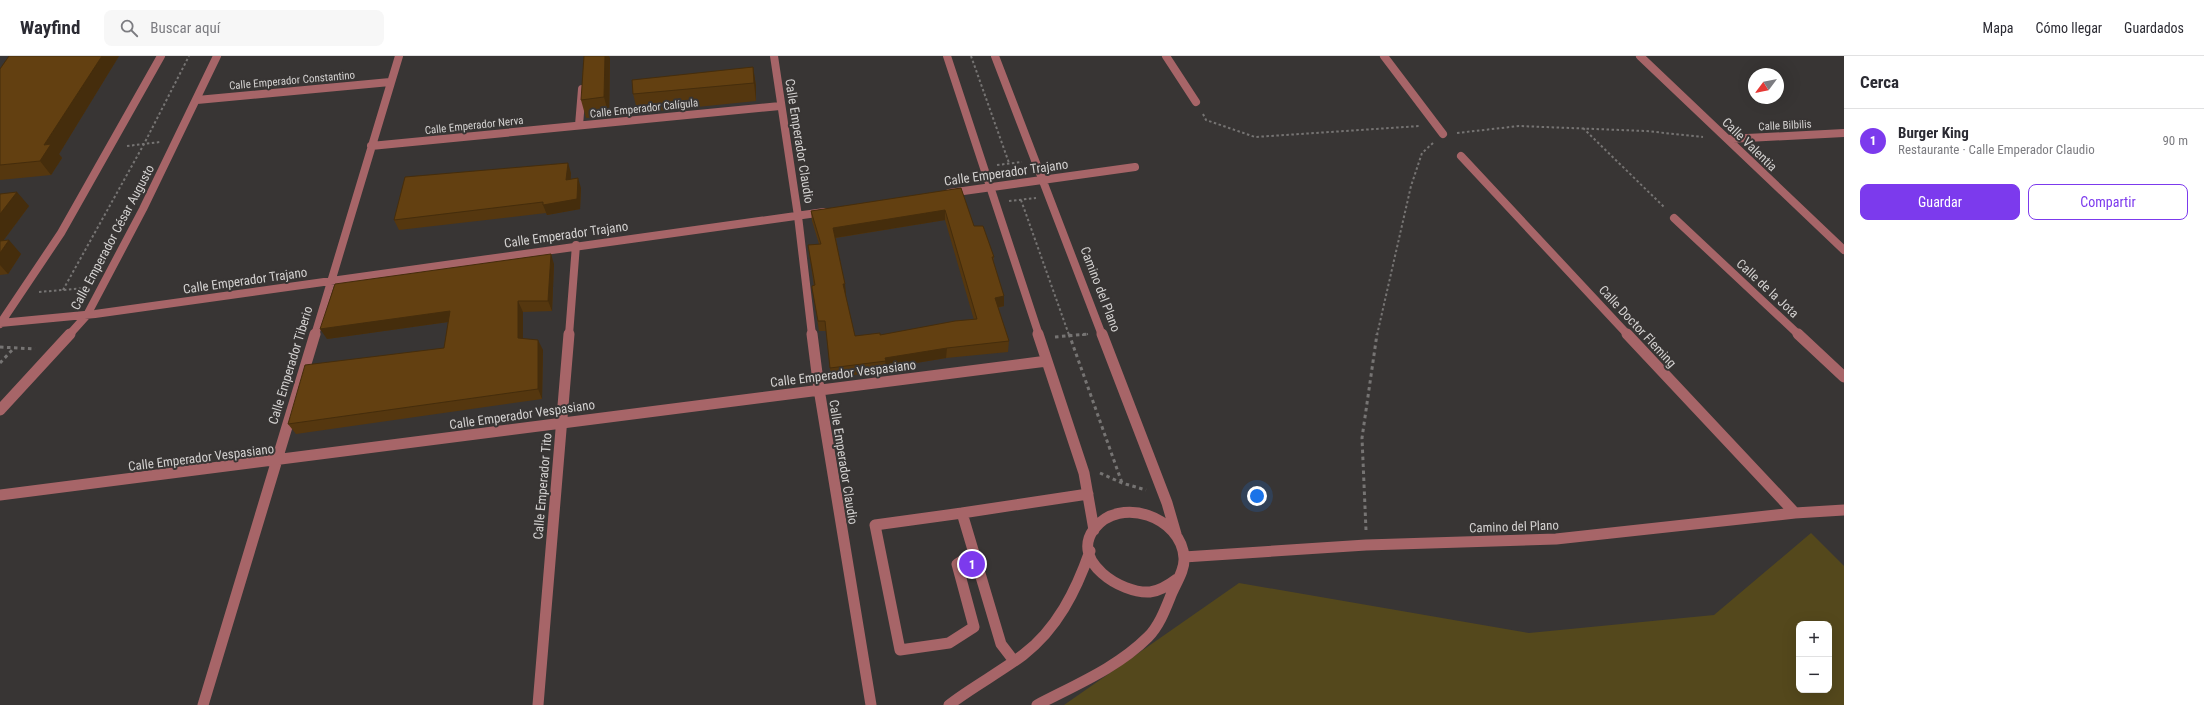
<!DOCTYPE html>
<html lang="es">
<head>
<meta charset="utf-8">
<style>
  :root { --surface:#fff; --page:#f7f7f7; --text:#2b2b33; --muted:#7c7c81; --line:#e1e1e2; --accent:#7c3aed }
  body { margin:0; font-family:"Roboto Condensed",sans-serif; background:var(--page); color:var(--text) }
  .controls { position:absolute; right:12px; bottom:12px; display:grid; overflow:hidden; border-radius:8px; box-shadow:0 4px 16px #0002 }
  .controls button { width:36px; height:36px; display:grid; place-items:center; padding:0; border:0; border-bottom:1px solid var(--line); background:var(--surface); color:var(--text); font:20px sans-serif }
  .compass { position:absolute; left:1748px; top:12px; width:36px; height:36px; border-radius:50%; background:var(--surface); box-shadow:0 4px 16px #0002; rotate:238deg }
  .you { position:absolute; left:1257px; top:440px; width:14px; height:14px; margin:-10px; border:3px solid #fff; border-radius:50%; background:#1a73e8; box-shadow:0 0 0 6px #1a73e833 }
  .badge { display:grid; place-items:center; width:26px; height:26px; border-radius:50%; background:var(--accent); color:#fff; font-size:13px; font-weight:700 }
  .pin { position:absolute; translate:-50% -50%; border:2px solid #fff; box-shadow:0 1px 4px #0006 }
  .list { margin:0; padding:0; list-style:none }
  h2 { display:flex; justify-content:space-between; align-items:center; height:52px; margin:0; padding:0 16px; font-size:17px }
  h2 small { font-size:13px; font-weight:400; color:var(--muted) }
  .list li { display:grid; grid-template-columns:26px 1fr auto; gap:12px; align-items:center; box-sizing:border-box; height:64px; padding:0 16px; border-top:1px solid var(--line) }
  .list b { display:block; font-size:15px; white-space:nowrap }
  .list p { margin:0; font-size:13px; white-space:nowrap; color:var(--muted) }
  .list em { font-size:13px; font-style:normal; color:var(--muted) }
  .actions { display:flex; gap:8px; padding:12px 16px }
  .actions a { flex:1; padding:9px 0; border:1px solid var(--accent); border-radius:8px; text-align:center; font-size:14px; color:var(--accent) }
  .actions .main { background:var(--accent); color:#fff }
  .icon { flex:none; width:22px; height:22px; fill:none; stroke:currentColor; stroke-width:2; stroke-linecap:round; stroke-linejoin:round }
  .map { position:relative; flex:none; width:1844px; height:649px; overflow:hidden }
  header { display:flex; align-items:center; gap:24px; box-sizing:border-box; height:56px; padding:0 20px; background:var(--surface); border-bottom:1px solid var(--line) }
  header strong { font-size:19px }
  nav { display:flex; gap:22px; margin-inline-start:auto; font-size:14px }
  .search { width:280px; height:36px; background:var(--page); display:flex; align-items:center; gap:10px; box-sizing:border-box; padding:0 14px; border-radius:8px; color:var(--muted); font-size:15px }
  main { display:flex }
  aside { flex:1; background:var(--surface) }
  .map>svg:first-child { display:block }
  .green { fill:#54481c; fill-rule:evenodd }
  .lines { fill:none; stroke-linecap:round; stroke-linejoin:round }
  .path-far1 { stroke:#767473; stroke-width:2; stroke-dasharray:2.5 2.5; stroke-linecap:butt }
  .path { stroke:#767473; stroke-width:3; stroke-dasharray:3.5 3.5; stroke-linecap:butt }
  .minor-far1 { stroke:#a76568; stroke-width:8 }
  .minor { stroke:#a76568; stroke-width:11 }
  .wall { fill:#55370f; fill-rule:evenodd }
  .shaded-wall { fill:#452d0c }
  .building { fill:#634011; stroke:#452d0c; fill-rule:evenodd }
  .labels { text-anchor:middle; stroke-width:4; stroke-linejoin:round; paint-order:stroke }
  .far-street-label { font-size:11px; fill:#d3d1d0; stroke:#383534 }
  .street-label { font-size:13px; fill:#d3d1d0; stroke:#383534 }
</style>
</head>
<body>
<header>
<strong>Wayfind</strong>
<div class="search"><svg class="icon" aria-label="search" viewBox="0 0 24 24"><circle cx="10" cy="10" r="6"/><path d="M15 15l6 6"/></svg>Buscar aquí</div>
<nav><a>Mapa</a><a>Cómo llegar</a><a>Guardados</a></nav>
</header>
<main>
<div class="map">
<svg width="1844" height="649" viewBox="0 0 1844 649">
  <rect width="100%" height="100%" fill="#383534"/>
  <path class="green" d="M1811 477 1844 510V649H1064L1239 527 1529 577 1714 559ZM1799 568H1829V634H1799Z"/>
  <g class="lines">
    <path class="path-far1" d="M971 0 1009 107
      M1203 58 1206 64 1255 81 1420 70
      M1583 72 1665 152
      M1457 77 1519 70 1646 75 1703 81
      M127 90 160 86
      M997 109 1022 106
      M1021 144 1069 279
      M1009 145 1036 142
      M63 234 144 88 189 0
      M39 236 86 232
      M1082 279 1088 278
      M1377 279 1411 130 1422 97 1433 87"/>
    <path class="path" d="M1069 278 1122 427
      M1055 281 1088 278
      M0 291 35 293
      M0 307 14 292
      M1100 417 1122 427 1146 434
      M1366 474 1362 382 1377 278"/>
    <path class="minor-far1" d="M774 0 798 160 812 279
      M947 0 1039 279
      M995 0 1102 279
      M1166 0 1196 46
      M1384 0 1443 78
      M1640 0 1844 194
      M197 44 390 26
      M579 69 582 33
      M1728 83 1844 77
      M371 90 780 50
      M1461 100 1628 279
      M949 137 1135 111
      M1674 162 1799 279
      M0 267 95 258 824 156
      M0 268 61 177 161 0
      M69 279 87 259 143 153 217 0
      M315 279 399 0
      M569 279 576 189"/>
    <path class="minor" d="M812 278 819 333 871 649
      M1038 278 1084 417 1094 474
      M1102 278 1167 447 1176 478
      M1627 278 1795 457
      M1798 278 1844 321
      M0 354 70 278
      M0 439 1047 305
      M962 457 875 469 900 594 949 587 974 571 957 508 974 497
      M1184 501 1366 489 1556 483 1795 457 1844 454
      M1014 605 1001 588 962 457 1088 438
      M203 649 315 278
      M538 649 569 278
      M949 649C972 631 999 617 1023 599 1057 573 1076 535 1090 495
      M1037 649C1075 629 1117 612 1148 581 1159 570 1165 554 1171 539 1176 527 1185 514 1184 502 1182 461 1120 439 1094 473 1070 505 1121 538 1150 536 1160 535 1169 529 1177 523"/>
  </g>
  <path class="wall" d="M9 0H119L59 98 62 102 51 119 0 124V13Z
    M610 2 609 60 586 62 581 44Z
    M753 11 756 30V45L638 57 633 38Z
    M571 117 570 123 581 132 580 153 547 159 546 157 399 174 394 164Z
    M961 132 974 170 994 201 993 207 1004 250 998 252 1009 285 1008 296 946 302 886 312V315L831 322 826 275H819L814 243 812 230H814L808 189 819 188 812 165 811 155ZM945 164 974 264 880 279 855 280 845 238H846L836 182Z
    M0 138 29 150 3 185 21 198 8 218 0 219Z
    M554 208 552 255 523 256V283L543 294 542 343 296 378 288 368 444 292 448 266 327 283Z"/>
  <path class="shaded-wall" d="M102 0H119L59 98 62 102 51 119 40 105 44 89Z
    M605 0H609L610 2 609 60 604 41Z
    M753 11 756 30V45L754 27Z
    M568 107 571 117 570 135 566 124Z
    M578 122 581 132 580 153 547 159 543 149Z
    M17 136 29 150 0 189V158Z
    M945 154V164L834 182 833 172Z
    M9 184 21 198 8 218 0 209V197Z
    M551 198 554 208 552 255 548 245Z
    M843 228H845L846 238H844Z
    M1004 240V250L994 252 995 242Z
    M518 245 523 256V292L518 282Z
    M450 255 455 265 327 283 320 273Z
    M538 284 543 294 542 343 538 333Z
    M947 292 946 302 886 312 885 302Z"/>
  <path class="building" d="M9 0H102L44 89 51 88 40 105 0 109V13Z
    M584 0H605L604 41 581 44Z
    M753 11 754 27 633 38 632 24Z
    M568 107 566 124 578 122 577 143 543 149V146L394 164 405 121Z
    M961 132 974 170H983L994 201H992L1004 240 995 242 1009 285 947 292 885 302 886 305 830 312 825 265H818L812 232V230L815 229 808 189 821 188 811 155ZM945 154 977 263 955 265 880 279V277L855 280 843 228H845L833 172Z
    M17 136 0 158V138Z
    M9 184 0 197V185Z
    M551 198 548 245H518V282L538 284V333L288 368 305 309 444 292 450 255 320 273 335 228Z"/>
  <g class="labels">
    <g class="far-street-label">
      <text transform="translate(292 24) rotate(-5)" y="4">Calle Emperador Constantino</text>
      <text transform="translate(644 52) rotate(-6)" y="4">Calle Emperador Calígula</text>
      <text transform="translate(474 69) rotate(-6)" y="4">Calle Emperador Nerva</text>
      <text transform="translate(1785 69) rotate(-3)" y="4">Calle Bilbilis</text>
    </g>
    <g class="street-label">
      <text transform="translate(800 85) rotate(81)" y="5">Calle Emperador Claudio</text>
      <text transform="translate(1750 88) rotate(44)" y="5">Calle Valentia</text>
      <text transform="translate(1006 116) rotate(-8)" y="5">Calle Emperador Trajano</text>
      <text transform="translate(566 178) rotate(-8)" y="5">Calle Emperador Trajano</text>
      <text transform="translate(112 181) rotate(-62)" y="5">Calle Emperador César Augusto</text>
      <text transform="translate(245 224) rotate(-8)" y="5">Calle Emperador Trajano</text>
      <text transform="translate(1768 232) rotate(43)" y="5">Calle de la Jota</text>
      <text transform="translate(1101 233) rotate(69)" y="5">Camino del Plano</text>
      <text transform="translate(1638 270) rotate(47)" y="5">Calle Doctor Fleming</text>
      <text transform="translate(290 309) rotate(-73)" y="5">Calle Emperador Tiberio</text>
      <text transform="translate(843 317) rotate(-7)" y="5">Calle Emperador Vespasiano</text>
      <text transform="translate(522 358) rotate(-8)" y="5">Calle Emperador Vespasiano</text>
      <text transform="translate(201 401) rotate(-7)" y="5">Calle Emperador Vespasiano</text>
      <text transform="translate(844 406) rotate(81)" y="5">Calle Emperador Claudio</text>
      <text transform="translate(542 430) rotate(-85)" y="5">Calle Emperador Tito</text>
      <text transform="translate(1514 470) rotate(-2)" y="5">Camino del Plano</text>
    </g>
  </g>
</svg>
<div class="controls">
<button>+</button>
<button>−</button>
</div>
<svg class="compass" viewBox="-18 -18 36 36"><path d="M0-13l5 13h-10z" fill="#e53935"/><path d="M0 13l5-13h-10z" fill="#7c7c81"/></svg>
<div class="you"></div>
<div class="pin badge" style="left:972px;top:508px">1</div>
</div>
<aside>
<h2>Cerca<small></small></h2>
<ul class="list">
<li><span class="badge">1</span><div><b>Burger King</b><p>Restaurante · Calle Emperador Claudio</p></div><em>90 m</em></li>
</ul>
<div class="actions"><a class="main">Guardar</a><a>Compartir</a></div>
</aside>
</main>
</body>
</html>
